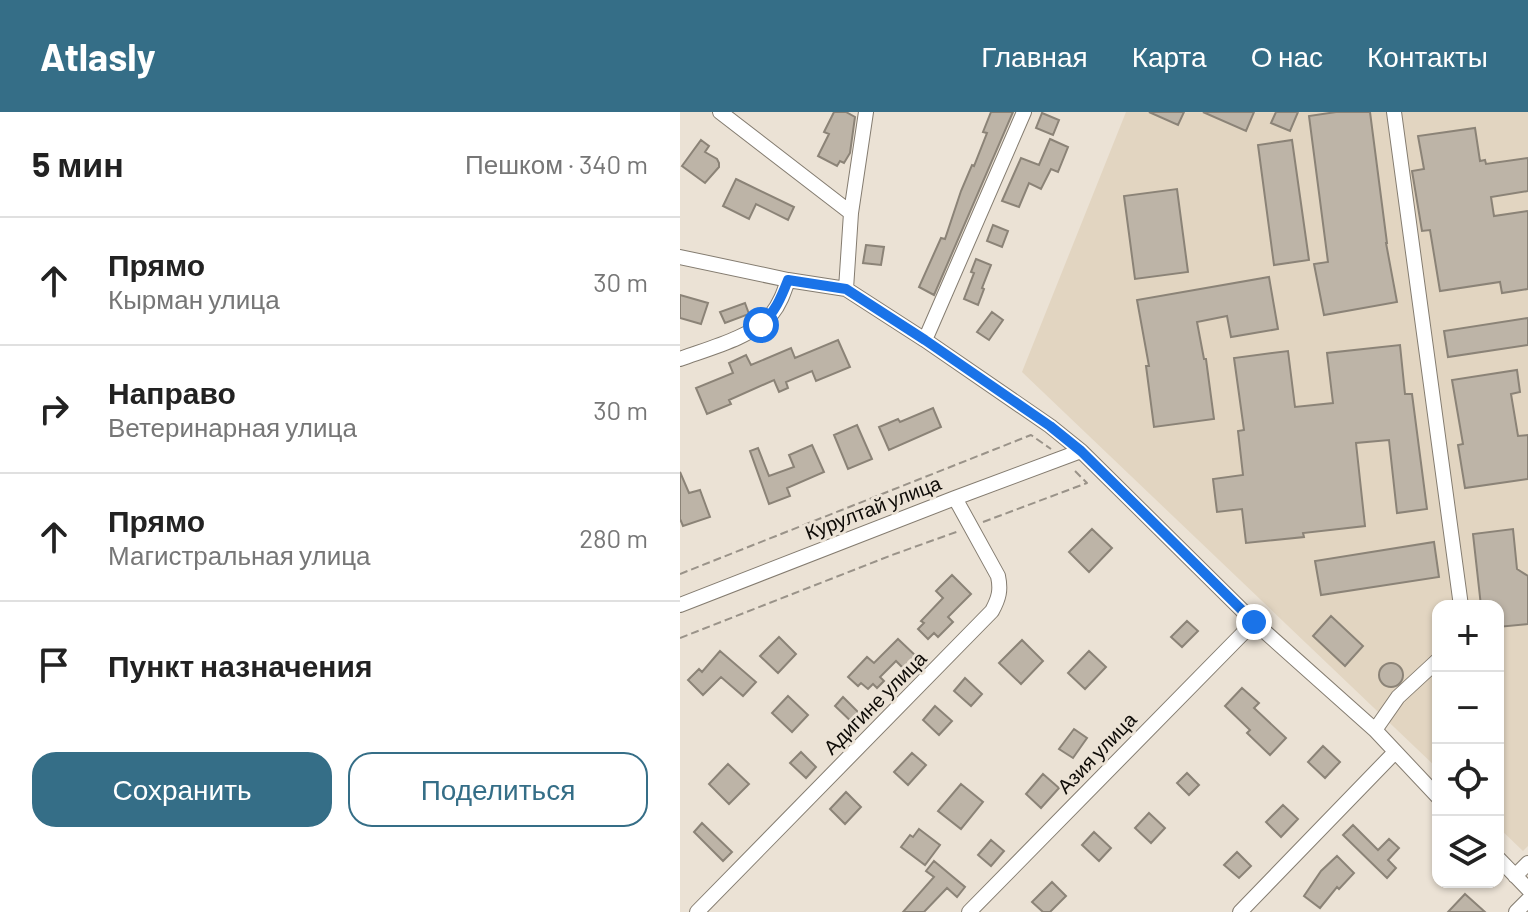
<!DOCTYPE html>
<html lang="ru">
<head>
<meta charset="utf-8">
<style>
  :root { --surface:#fff; --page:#f2f2f2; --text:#222; --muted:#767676; --line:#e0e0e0; --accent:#356e87 }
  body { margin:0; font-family:Barlow,sans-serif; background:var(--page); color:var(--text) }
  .controls { position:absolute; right:24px; bottom:24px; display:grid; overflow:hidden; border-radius:16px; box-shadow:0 2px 6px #0004 }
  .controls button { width:72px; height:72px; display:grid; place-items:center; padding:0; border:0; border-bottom:2px solid var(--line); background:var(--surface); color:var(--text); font:40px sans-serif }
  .stop { position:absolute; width:24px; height:24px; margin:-18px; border:6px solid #1a73e8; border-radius:50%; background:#fff }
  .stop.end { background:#1a73e8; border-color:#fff; box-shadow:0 2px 8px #0008 }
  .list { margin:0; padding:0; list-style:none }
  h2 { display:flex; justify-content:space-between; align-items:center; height:104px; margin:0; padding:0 32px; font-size:34px }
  h2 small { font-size:26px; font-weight:400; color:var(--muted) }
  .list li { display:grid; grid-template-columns:52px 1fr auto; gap:24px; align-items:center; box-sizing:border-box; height:128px; padding:0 32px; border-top:2px solid var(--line) }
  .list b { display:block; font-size:30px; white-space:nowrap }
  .list p { margin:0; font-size:26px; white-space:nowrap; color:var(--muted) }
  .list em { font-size:26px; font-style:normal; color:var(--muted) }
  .actions { display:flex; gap:16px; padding:24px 32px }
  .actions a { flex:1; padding:18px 0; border:2px solid var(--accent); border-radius:24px; text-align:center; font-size:28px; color:var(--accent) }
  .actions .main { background:var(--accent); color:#fff }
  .icon { flex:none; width:44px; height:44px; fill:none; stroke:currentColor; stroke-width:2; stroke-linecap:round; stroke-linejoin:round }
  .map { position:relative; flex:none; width:848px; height:800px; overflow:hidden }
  header { display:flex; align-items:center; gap:48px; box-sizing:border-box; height:112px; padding:0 40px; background:var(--accent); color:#fff }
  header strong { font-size:38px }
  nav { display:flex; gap:44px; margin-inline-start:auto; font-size:28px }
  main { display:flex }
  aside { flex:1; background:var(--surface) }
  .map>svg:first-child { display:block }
  .built { fill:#e2d5c1 }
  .building { fill:#bdb4a7; stroke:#8b8377; stroke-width:2 }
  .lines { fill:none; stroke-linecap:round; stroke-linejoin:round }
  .minor-casing { stroke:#847c70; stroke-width:16 }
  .path { stroke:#9a9389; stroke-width:2; stroke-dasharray:8 4; stroke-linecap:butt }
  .minor { stroke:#fff; stroke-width:14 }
  .route { stroke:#1a73e8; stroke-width:10 }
  .labels { text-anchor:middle; stroke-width:6; stroke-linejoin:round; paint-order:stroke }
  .street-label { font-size:20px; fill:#0e0b07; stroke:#ebe2d5 }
</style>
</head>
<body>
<header>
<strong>Atlasly</strong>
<nav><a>Главная</a><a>Карта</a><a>О нас</a><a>Контакты</a></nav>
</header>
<main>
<aside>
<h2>5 мин<small>Пешком · 340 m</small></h2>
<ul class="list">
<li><svg class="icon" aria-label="ahead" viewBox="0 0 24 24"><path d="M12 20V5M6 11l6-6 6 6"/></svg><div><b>Прямо</b><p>Кырман улица</p></div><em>30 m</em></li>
<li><svg class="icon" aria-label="right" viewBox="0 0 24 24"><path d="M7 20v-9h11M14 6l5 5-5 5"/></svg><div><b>Направо</b><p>Ветеринарная улица</p></div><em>30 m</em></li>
<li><svg class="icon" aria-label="ahead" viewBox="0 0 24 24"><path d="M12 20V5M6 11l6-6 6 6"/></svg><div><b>Прямо</b><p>Магистральная улица</p></div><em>280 m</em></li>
<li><svg class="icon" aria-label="arrive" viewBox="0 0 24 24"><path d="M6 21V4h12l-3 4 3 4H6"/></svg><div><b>Пункт назначения</b></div></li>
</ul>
<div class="actions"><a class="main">Сохранить</a><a>Поделиться</a></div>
</aside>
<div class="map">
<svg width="848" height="800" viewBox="0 0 848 800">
  <rect width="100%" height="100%" fill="#ebe2d5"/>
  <path class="built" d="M446 0H848V734L843 739 818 715V494H758V657L342 260Z"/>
  <path class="building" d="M154 0H166L175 5 170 41 164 51 160 49 157 54 138 44 149 22 144 20Z
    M311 0H333L254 183 239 175 261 126 265 127 281 79 292 53 294 54 307 21 303 20Z
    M469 0H504L498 13Z
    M523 0H574L566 19Z
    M596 0H618L610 19 591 11Z
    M656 0H690L707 131H706L717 190 644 203 634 152 648 150 629 4Z
    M362 1 379 8 373 23 356 16Z
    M795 16 800 49 805 48 806 52 848 46V79L811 85 814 104 848 99V177L822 181 820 170 760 179 750 118 742 119 732 59 744 57 738 24Z
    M370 27 388 35 378 60 371 57 361 77 349 71 339 95 322 89 341 46 359 53Z
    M21 28 29 34 25 40 37 47 39 51V55L25 71 2 54Z
    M612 28 629 148 594 153 578 33Z
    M56 67 114 95 108 108 76 92 69 107 43 94Z
    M497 77 508 160 455 167 444 84Z
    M313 113 328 119 322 135 307 129Z
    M186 133 204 135 201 153 183 151Z
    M296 147 311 153 302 176 304 177 298 193 284 187 294 161 291 160Z
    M589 165 598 217 551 225 547 204 517 210 524 247H526L534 307 474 315 466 254H469L457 188Z
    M0 183 28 191 21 212 0 206Z
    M65 191 69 202 45 211 40 200Z
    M312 200 323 208 309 228 297 220Z
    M848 206V233L768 245 764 219Z
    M158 228 170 255 136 269 132 259 106 270 108 276 99 280 94 268 49 288 51 292 27 302 16 276 53 261 49 251 66 243 71 253 111 236 115 246Z
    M720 233 725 282H732L747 397 717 401 709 328 676 331 685 414 623 421 624 425 566 431 562 397 537 400 533 367 563 363 558 319 564 318 554 246 608 239 615 295 653 291 647 241Z
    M837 258 840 280 831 282 838 324 848 323V367L785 376 778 333 783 332 772 268Z
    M253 296 261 315 209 338 199 315 218 307 220 310Z
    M177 313 192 347 168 357 154 323Z
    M132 333 144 360 107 376 110 384 89 392 70 339 78 336 89 364 114 355 109 343Z
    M0 360 9 381 20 378 30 405 3 414 0 407Z
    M412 417 432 436 409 460 389 440Z
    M833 417 837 457 848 464V512L818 515V494H801L793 422Z
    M754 430 759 465 641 483 635 449Z
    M272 463 291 482 268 505 273 510 258 525 254 521 248 527 238 517 244 511 241 509 263 486 256 479Z
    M651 504 683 534 665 554 633 524Z
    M507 509 518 519 502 535 491 525Z
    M99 525 116 542 98 561 80 544Z
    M218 527 238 546 225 558 216 549 200 565 204 569 197 576 193 572 188 577 181 571 178 574 168 565 187 545 194 551Z
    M342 528 363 549 341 572 319 551Z
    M40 539 76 570 63 584 41 565 23 583 8 568 19 557 22 560Z
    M409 539 426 555 405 577 388 561Z
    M699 563a12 12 0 1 1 24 0a12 12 0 1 1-24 0Z
    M285 566 302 582 291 594 274 579Z
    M562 576 579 591 574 596 606 626 590 643 567 621 570 618 545 594Z
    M108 584 128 603 112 620 92 601Z
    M163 585 184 606 176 614 155 594Z
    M255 594 272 609 259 623 243 608Z
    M394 617 407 626 393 646 379 637Z
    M643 634 660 650 645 666 628 650Z
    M121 640 136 655 126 666 110 651Z
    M232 641 246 653 228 673 214 660Z
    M48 652 69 672 49 692 29 672Z
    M507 661 519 673 509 683 497 671Z
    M363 662 379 676 361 696 346 682Z
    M281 672 303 690 281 717 258 699Z
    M166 680 181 695 165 712 150 697Z
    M603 693 618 707 601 725 586 710Z
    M469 701 485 716 471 731 455 716Z
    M22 711 52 740 43 749 14 720Z
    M673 713 698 738 709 727 719 736 708 748 716 756 707 766 663 723Z
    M239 717 260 733 245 753 221 735 230 723 233 725Z
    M414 720 431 736 419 749 402 733Z
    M311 728 324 739 311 754 298 743Z
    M557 740 571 754 559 766 544 753Z
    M657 744 674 761 659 777 657 775 640 796 624 784 641 759Z
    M254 749 285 775 277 785 267 776 244 800H223L254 765 246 759Z
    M372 770 386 784 370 800H363L352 790Z
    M785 782 805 800H768Z"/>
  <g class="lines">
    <defs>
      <path id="minor" d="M40 0 171 101 166 177
        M714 0 781 494
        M171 101 186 0
        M0 145 108 168 166 177 245 228 370 314 401 339 574 510 695 618 758 685
        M245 228 344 0
        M0 247C27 237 73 225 91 203 100 192 104 180 108 168
        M0 493 275 386 401 339
        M695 618 718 585 758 548
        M818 746 848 777
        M835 764 848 751
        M17 800 312 499C319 486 321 478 318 464L275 386
        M289 800 574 510
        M560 800 715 640
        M836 800 848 788"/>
    </defs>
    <use href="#minor" class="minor-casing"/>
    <path class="path" d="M303 410 407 371 393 357
      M0 462 351 323 371 337
      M0 526 212 443 279 419"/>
    <use href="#minor" class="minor"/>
  </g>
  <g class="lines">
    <path class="route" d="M81 213C95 200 101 186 108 168L166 177 245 228 370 314 401 339 574 510"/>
  </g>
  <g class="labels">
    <g class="street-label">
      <text transform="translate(193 396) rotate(-21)" y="7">Курултай улица</text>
      <text transform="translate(195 591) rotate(-45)" y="7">Адигине улица</text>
      <text transform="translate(417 641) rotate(-46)" y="7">Азия улица</text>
    </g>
  </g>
</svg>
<div class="controls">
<button>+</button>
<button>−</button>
<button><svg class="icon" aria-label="locate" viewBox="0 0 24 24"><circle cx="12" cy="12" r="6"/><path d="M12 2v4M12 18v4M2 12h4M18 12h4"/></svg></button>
<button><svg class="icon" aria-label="layers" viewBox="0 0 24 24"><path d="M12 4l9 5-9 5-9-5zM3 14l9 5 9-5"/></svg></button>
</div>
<div class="stop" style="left:81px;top:213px"></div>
<div class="stop end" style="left:574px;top:510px"></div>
</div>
</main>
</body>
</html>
